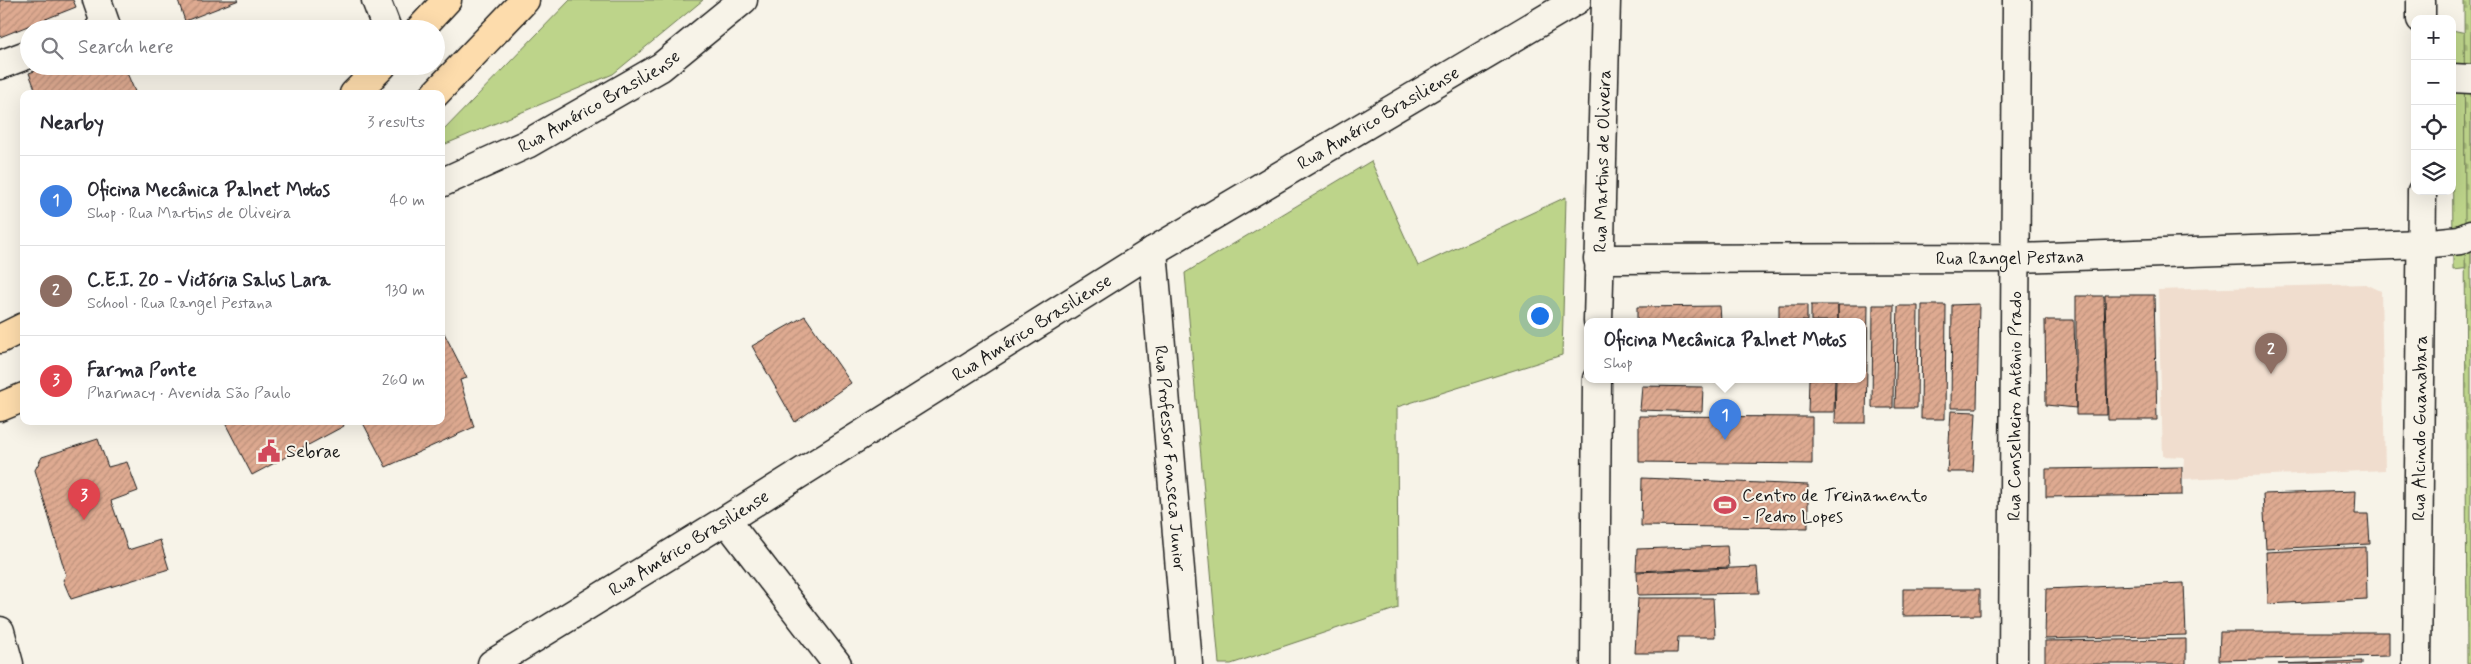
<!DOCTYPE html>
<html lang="en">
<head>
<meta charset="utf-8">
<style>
  :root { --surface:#fff; --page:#f7f7f7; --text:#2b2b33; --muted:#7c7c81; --line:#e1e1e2; --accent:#d1495b }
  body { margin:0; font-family:Mynerve,sans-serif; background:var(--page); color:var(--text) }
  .controls { position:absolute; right:15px; top:15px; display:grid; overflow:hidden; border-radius:10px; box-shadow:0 5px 20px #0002 }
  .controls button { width:45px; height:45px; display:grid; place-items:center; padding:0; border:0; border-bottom:1px solid var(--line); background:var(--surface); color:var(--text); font:25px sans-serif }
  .you { position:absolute; left:1539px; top:315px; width:18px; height:18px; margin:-12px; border:4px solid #fff; border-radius:50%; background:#1a73e8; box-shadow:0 0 0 8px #1a73e833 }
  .badge { display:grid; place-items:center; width:32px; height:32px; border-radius:50%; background:var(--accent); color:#fff; font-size:16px; font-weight:700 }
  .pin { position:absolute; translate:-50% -41px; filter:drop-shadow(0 1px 2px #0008) }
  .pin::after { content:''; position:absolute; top:26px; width:18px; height:15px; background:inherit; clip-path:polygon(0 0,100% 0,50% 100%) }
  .popup { position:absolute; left:1584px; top:318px; width:282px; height:65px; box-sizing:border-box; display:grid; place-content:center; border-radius:10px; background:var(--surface); filter:drop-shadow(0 1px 4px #0005); font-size:16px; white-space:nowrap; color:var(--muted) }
  .popup b { font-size:19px; color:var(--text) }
  .popup::after { content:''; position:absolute; left:50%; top:100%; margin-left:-10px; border:10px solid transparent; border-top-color:var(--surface) }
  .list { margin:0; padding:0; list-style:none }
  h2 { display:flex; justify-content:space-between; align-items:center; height:65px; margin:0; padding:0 20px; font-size:21px }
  h2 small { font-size:16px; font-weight:400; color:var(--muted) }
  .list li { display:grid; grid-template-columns:32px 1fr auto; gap:15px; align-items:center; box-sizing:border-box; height:90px; padding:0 20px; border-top:1px solid var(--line) }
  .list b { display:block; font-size:19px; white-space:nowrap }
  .list p { margin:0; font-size:16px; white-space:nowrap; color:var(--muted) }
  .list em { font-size:16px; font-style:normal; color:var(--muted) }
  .icon { flex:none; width:28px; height:28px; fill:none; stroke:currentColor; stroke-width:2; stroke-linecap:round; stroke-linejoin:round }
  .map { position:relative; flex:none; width:2471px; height:664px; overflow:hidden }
  .search { position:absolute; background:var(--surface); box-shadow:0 5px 20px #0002; left:20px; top:20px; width:425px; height:55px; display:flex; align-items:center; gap:12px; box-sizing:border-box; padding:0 18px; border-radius:28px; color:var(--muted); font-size:19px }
  .panel { position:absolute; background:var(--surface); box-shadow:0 5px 20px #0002; left:20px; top:90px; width:425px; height:335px; border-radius:10px }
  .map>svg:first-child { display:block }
  .built { fill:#f0ddce }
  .green { fill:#bdd48a; stroke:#6c7853 }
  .cemetery { fill:url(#cemetery-stones); stroke:#6c7853 }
  .building { fill:url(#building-hatch); stroke:#1c1c1c }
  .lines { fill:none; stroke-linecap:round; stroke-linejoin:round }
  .minor-casing { stroke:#1c1c1c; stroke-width:31 }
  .major-casing { stroke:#1c1c1c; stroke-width:31 }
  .minor { stroke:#f7f3e8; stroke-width:28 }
  .major { stroke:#fddcac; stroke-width:28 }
  .labels { text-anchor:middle; stroke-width:4; stroke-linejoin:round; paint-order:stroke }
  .street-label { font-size:18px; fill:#1c1c1c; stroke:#f7f3e8 }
  .poi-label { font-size:18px; fill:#1c1c1c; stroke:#f7f3e8; text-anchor:start }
</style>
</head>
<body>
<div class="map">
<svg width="2471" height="664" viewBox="0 0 2471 664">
  <defs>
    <pattern id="cemetery-stones" width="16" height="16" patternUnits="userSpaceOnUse" patternTransform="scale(1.25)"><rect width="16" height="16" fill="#bdd48a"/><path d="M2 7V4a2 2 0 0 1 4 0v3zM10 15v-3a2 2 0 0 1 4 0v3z" fill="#a2b576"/></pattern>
    <pattern id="building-hatch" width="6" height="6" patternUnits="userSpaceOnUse" patternTransform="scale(1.25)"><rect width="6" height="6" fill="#deaa91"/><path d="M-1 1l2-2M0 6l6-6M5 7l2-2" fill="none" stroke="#be927c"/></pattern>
  </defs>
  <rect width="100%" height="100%" fill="#f7f3e8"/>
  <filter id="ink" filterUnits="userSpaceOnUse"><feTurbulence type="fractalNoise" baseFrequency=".02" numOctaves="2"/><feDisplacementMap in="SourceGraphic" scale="10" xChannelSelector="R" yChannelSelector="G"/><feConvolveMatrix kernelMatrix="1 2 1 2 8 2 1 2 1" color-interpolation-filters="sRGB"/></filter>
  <g filter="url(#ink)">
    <path class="built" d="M2366 284 2381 291 2385 470 2183 479 2184 457 2163 456 2158 290Z"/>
    <path class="green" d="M570 0H703L613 74 441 146V133Z
      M2452 30 2471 34V268L2453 270Z
      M1371 161 1418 266 1566 197 1562 355 1397 407 1398 608 1231 664H1219L1185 273Z"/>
    <path class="cemetery" d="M2464 0H2471V664H2467Z"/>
    <path class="building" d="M0 0H73L76 7 0 37Z
      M178 0H239L185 21Z
      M48 66H124L136 94H37L29 73Z
      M2105 295H2154L2157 420H2108Z
      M2076 296H2104L2107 415H2076Z
      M1979 304 1977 408H1951L1952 305Z
      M1779 305H1807V321H1779Z
      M1811 305H1838V321H1811Z
      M1838 305H1868L1866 423H1835L1836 379H1862V321H1838Z
      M1873 305H1894L1893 408H1872Z
      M1922 305H1946L1945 419H1921Z
      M1720 306 1721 321H1637V307Z
      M1898 306H1918L1917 408H1895Z
      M805 316 851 383 795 422 752 346Z
      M2045 320H2074L2076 408 2046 405Z
      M441 327 467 378 460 380 474 427 386 467 362 421H441Z
      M1809 379H1835L1834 412H1808Z
      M1642 386 1703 387 1702 412 1640 410Z
      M1951 411 1976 412 1973 472H1947Z
      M1639 416 1812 417V464L1639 462Z
      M224 421H342L344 426 252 475Z
      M98 439 108 467 127 462 138 491 111 501 128 550 160 540 169 569 71 599 63 580 66 575 35 470 42 457Z
      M2182 467V495L2046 497V469Z
      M1642 478 1808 485V528L1641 526Z
      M2356 491 2355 514H2368L2370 544 2266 549 2263 494Z
      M1727 546 1729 567 1636 571 1637 549Z
      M2366 547 2367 599 2268 604 2266 552Z
      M1757 567 1759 593 1638 595 1637 572Z
      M2184 583 2186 635 2045 639 2046 589Z
      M1903 589H1980V615L1903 616Z
      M1638 598H1713L1715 637H1678L1677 653H1635Z
      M2220 632H2389V656L2219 660Z
      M2186 639V664H2045V641Z
      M2362 661V664H2278Z"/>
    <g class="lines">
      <defs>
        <g id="minor">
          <path d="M97 0 106 26 99 29"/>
          <path d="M376 0 387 29"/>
          <path d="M2421 19V0"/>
          <path d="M0 65 29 54"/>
          <path d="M2452 78 2471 79"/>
          <path id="s1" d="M441 183 527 144 661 67 743 0"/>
          <path id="s2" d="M1153 251 1188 664"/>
          <path id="s3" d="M1598 259 2016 258 2422 244 2460 240 2471 235"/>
          <path id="s4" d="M1598 321 1606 0"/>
          <path d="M726 520 837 664"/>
          <path d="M0 631 9 664"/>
          <path id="s5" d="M492 664 726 520 1153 251 1577 0"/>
          <path d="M1595 664 1597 379"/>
          <path id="s6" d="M2013 664 2017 0"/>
          <path id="s7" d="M2417 664 2422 191"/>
        </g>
        <path id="major" d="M420 29 447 0
          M354 94 382 66
          M435 94 525 0
          M0 339 24 327
          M0 407 24 397"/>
      </defs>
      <use href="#minor" class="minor-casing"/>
      <use href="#major" class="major-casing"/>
      <use href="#minor" class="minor"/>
      <use href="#major" class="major"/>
    </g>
  </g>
  <defs>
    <symbol id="civic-bare" viewBox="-9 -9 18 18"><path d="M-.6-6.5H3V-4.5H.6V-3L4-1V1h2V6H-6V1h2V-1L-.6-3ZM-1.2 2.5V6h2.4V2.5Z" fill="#d1495b" stroke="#f7f3e8" stroke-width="2.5" paint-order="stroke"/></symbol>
    <symbol id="stadium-bare" viewBox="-9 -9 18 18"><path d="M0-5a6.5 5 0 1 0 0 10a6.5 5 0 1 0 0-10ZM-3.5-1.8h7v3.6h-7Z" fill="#d1495b" stroke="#f7f3e8" stroke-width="2.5" paint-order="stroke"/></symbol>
  </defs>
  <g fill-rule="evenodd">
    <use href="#civic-bare" x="253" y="435" width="32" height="32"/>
    <use href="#stadium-bare" x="1709" y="489" width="32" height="32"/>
  </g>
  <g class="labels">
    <g class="street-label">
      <text dy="6" stroke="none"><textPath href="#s1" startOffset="178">Rua Américo Brasiliense</textPath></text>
      <text dy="6" stroke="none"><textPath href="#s5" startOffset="1041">Rua Américo Brasiliense</textPath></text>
      <text dy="6" stroke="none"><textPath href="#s4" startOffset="160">Rua Martins de Oliveira</textPath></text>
      <text dy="6" stroke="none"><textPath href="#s3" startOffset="412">Rua Rangel Pestana</textPath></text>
      <text dy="6" stroke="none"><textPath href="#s5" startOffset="636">Rua Américo Brasiliense</textPath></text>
      <text dy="6" stroke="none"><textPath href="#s6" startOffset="258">Rua Conselheiro Antônio Prado</textPath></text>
      <text dy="6" stroke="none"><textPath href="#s7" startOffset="236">Rua Alcindo Guanabara</textPath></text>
      <text dy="6" stroke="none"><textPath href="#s2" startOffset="208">Rua Professor Fonseca Junior</textPath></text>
      <text dy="6" stroke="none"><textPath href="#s5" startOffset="231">Rua Américo Brasiliense</textPath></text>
    </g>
    <g class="poi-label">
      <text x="286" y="457">Sebrae</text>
      <text x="1742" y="501">Centro de Treinamento<tspan x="1742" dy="21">- Pedro Lopes</tspan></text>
    </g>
  </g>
</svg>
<div class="controls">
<button>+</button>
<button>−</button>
<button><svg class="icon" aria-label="locate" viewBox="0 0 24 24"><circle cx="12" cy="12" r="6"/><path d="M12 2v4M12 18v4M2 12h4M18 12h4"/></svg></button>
<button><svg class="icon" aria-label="layers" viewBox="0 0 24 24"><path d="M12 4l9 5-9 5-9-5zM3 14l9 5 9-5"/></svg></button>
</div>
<div class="you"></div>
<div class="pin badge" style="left:1725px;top:440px;background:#3f7fe0">1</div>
<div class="popup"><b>Oficina Mecânica Palnet Motos</b>Shop</div>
<div class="pin badge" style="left:2271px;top:374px;background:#8d6e63">2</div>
<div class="pin badge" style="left:84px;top:520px;background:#e0444e">3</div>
<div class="search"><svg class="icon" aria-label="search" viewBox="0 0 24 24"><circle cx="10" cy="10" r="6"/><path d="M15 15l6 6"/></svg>Search here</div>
<section class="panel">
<h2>Nearby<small>3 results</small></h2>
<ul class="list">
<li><span class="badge" style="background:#3f7fe0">1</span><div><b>Oficina Mecânica Palnet Motos</b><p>Shop · Rua Martins de Oliveira</p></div><em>40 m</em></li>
<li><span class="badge" style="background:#8d6e63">2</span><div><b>C.E.I. 20 - Victória Salus Lara</b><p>School · Rua Rangel Pestana</p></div><em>130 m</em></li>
<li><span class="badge" style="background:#e0444e">3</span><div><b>Farma Ponte</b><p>Pharmacy · Avenida São Paulo</p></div><em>260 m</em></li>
</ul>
</section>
</div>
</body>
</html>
